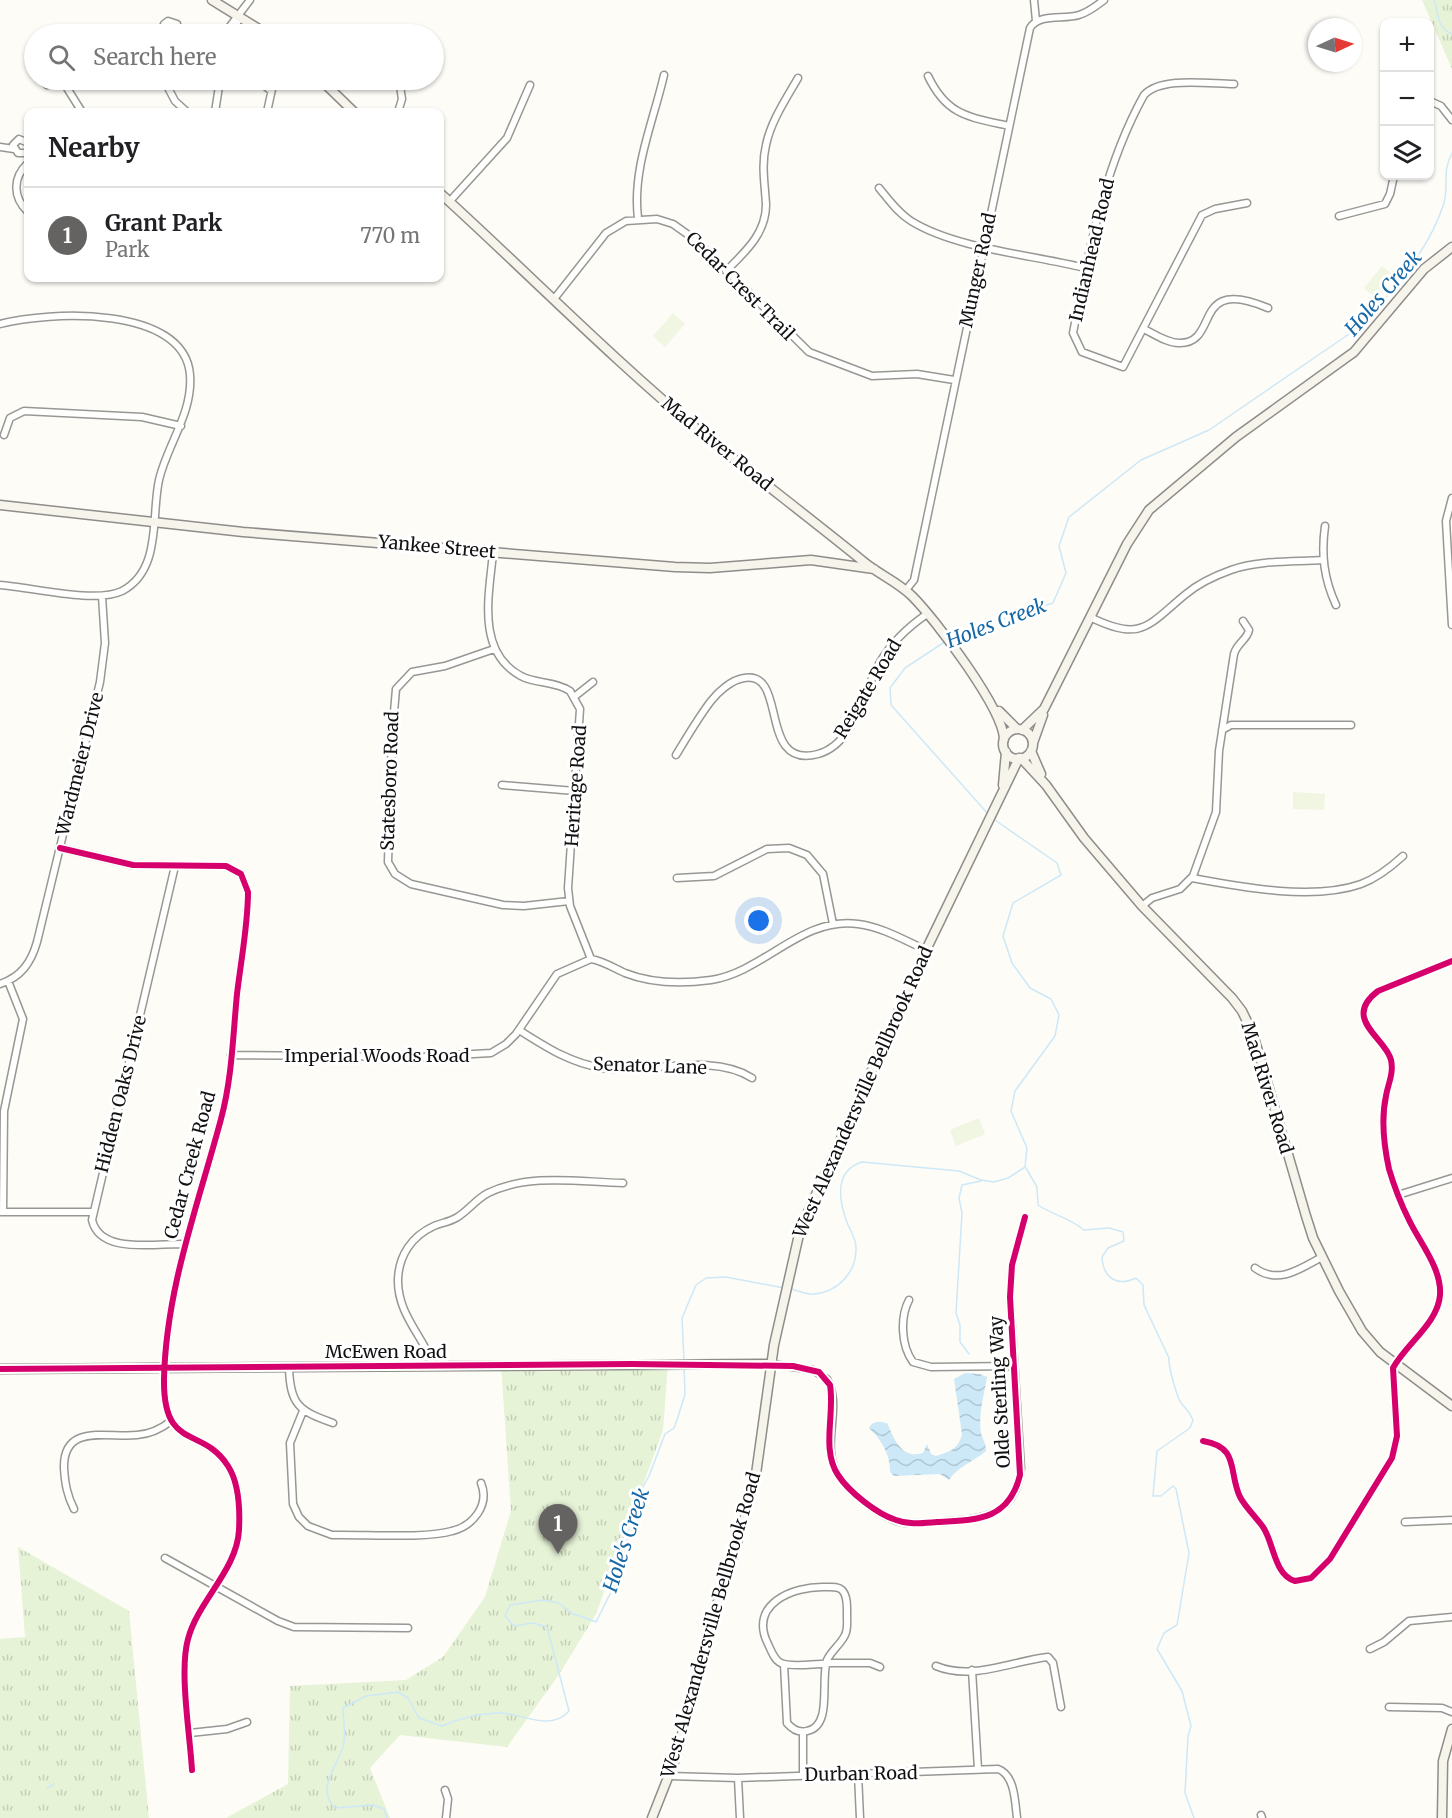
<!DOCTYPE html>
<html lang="en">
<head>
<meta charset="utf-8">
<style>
  :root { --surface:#fff; --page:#f2f2f2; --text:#202124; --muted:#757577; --line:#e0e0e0; --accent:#646362 }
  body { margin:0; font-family:Merriweather,serif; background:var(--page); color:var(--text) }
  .controls { position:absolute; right:18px; top:18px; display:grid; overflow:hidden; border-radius:12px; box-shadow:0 2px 4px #0004 }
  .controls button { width:54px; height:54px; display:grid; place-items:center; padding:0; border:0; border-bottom:2px solid var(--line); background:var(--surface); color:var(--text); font:30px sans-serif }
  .compass { position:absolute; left:1308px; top:18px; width:54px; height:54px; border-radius:50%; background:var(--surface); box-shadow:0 2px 4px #0004; rotate:86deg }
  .you { position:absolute; left:759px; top:921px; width:21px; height:21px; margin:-15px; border:4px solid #fff; border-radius:50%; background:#1a73e8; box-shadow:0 0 0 9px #1a73e833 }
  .badge { display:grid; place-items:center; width:39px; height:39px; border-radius:50%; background:var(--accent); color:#fff; font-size:20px; font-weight:700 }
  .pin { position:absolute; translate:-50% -50px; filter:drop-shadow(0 2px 3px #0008) }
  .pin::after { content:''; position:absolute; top:32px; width:21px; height:18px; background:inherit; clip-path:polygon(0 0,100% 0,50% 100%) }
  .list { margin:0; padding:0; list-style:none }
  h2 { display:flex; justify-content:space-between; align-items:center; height:78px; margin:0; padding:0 24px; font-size:26px }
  h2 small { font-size:20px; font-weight:400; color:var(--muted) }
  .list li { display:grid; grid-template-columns:39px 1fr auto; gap:18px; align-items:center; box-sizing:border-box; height:96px; padding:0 24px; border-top:2px solid var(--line) }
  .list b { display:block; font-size:22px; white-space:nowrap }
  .list p { margin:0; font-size:20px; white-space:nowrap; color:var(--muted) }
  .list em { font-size:20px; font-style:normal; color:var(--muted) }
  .icon { flex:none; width:33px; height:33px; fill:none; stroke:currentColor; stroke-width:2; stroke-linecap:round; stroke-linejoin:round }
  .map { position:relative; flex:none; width:1452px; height:1818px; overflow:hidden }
  .search { position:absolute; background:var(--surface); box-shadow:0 2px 4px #0004; left:24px; top:24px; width:420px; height:66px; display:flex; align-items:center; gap:15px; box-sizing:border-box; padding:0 21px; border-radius:33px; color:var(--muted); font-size:22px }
  .panel { position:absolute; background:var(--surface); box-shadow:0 2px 4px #0004; left:24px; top:108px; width:420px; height:174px; border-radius:12px }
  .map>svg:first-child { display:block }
  .park { fill:url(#park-tufts) }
  .pitch { fill:#f0f6e1 }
  .water { fill:url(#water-waves) }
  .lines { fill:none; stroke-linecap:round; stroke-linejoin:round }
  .stream { stroke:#cde8f7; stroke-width:1.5 }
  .street-casing { stroke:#979795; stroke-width:9 }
  .secondary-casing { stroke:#8e8d8b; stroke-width:11 }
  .street { stroke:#fffffe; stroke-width:6 }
  .secondary { stroke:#f6f4eb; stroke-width:8 }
  .cycleway-casing { stroke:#fff; stroke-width:10 }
  .cycleway { stroke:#d6006c; stroke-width:6 }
  .labels { text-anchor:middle; stroke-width:6; stroke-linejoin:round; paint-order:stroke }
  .street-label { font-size:18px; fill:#111; stroke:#fff }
  .water-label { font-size:20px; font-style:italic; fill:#1768a6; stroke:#fff }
</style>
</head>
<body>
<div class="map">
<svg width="1452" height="1818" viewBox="0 0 1452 1818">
  <defs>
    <pattern id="park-tufts" width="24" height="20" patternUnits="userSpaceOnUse" patternTransform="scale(1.5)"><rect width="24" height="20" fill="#e7f3d7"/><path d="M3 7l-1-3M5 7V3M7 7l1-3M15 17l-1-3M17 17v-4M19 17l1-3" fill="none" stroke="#c5cfb8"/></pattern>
    <pattern id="water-waves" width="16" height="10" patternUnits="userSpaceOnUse" patternTransform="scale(1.5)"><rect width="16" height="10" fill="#cde8f7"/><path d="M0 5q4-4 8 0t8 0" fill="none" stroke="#afc6d3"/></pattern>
  </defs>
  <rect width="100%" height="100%" fill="#fdfcf7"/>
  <path class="park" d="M1422 0H1452V69Z
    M668 1364 663 1430 596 1614 560 1673 507 1747 400 1735 370 1768 390 1818H226L288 1784 290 1686 406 1680 443 1657 485 1597 511 1511 501 1365Z
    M18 1547 129 1611 149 1818H0V1639L25 1637Z"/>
  <path class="pitch" d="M1382 266 1393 275 1374 297 1364 288Z
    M673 313 685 324 665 347 653 336Z
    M1293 792 1325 794 1324 810 1293 809Z
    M979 1118 985 1134 956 1146 950 1130Z"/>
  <path class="water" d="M965 1373 980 1374 987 1377C984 1395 978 1415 981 1433 983 1440 986 1443 986 1451 974 1461 956 1468 949 1480L940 1474 894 1476 890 1472C891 1456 881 1439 869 1428 873 1420 879 1422 887 1423 894 1438 901 1460 923 1453L927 1444 931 1454 936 1456C950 1452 959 1448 962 1434L954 1379Z"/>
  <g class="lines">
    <path class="stream" d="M1434 0C1439 14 1436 27 1452 34
      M950 639 967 630 1053 603 1066 573 1059 546 1069 517 1141 460 1209 430 1352 332C1388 298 1427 254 1443 206 1450 186 1441 173 1452 153
      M946 641 905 668 890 688 891 705 989 815
      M1026 1168 1037 1187 1038 1205C1053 1215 1070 1218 1084 1230L1109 1228 1123 1232 1124 1241 1108 1248 1102 1257C1103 1278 1117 1287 1136 1278L1143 1285 1144 1305 1169 1358C1168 1365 1176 1394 1180 1401 1183 1407 1188 1408 1193 1420L1190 1428 1157 1451 1153 1496H1161L1173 1486 1176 1489 1189 1553 1177 1625 1164 1633 1157 1649 1182 1691 1191 1726 1188 1736 1185 1793 1194 1818
      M792 1289C798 1291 808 1295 814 1294 839 1292 857 1271 856 1247 856 1240 851 1231 848 1225 839 1202 833 1171 862 1162L959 1171 981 1180 994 1182 1008 1178 1025 1167 1027 1148 1011 1111 1015 1091 1055 1036 1059 1015 1051 999 1030 988 1012 963 1003 936 1013 903 1061 875 1057 863 992 818
      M969 1354 960 1342V1325L956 1313 962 1213 959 1198 962 1185 981 1181
      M684 1360 682 1318 696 1285 706 1278 726 1277 784 1288
      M47 1788 54 1784
      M387 1818 384 1809 373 1805 335 1808C314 1787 341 1763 344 1742 346 1731 343 1719 343 1708L366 1696 398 1692 408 1698 419 1718 442 1726C460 1718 477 1714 497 1713 522 1712 549 1733 569 1711L547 1627 533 1623 514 1626 505 1616 510 1605 543 1600 559 1603 571 1613 596 1622 613 1588 627 1541 631 1509 649 1476 665 1434 674 1428 678 1417 685 1394 684 1367"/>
    <defs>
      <path id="street" d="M1034 0 1036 21
        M162 34 164 24 168 21 177 24V34
        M224 34 250 0
        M233 34 239 18
        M928 76C947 116 969 117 1009 126
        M43 80 47 85 63 83
        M62 80 82 112
        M164 80 175 101 187 112
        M258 80 271 91
        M1234 84C1210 84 1161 76 1144 95 1103 169 1089 251 1073 333L1082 352 1123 367 1202 215 1215 209 1247 203
        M1430 101 1441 106 1452 120
        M215 112 220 80
        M267 112 274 80
        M398 112 402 99 399 80
        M0 147 14 149
        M26 153H18L13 145 19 139 28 143
        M28 163C13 177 12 197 28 212
        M879 188C889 200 898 213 911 221 956 249 1034 255 1085 268
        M449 202 507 138 530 85
        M1339 216 1385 204 1390 194 1394 176
        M638 218C632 169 653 123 664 75
        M726 271C744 253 766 234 766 205 765 184 761 166 766 145 771 121 786 99 798 78
        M554 299 606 233 626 221 657 219 673 224 697 241 809 352 872 376 917 374 954 380
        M0 324C48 311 185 305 190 375 193 413 167 445 159 480 151 516 162 570 122 591 95 604 31 587 0 585
        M1144 329C1154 334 1167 343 1179 343 1221 344 1190 275 1268 308
        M4 435 10 418 24 411 142 417 181 426
        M1452 498 1446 521 1452 625
        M1325 526C1321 555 1324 579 1336 605
        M493 553C489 595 476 652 521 676 536 684 555 681 570 691L580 709 568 888 570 906 591 959
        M906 590 914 580 1030 28C1039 13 1064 20 1079 15 1089 12 1096 6 1104 0
        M1090 617C1142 643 1148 625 1186 594 1198 584 1217 575 1231 570 1259 560 1293 562 1323 560
        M494 649 445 666 412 672 396 689 392 735 388 862 395 874 411 884 503 905 524 906 569 901
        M574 697 593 682
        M1222 730 1231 725H1351
        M676 755C687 737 698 718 711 701 718 692 731 680 744 678 789 670 757 770 818 754 855 744 863 691 880 662 892 642 908 627 927 614
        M502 785 575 791
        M60 848 133 865 226 866 241 874 248 892C248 925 241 960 237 994 233 1035 232 1079 221 1119 198 1205 166 1289 164 1379 163 1452 202 1425 228 1466 239 1483 240 1510 239 1530 237 1570 198 1601 188 1639 179 1671 190 1735 192 1770
        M175 866 92 1220C100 1255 156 1243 185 1244
        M677 878 714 876 767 849 789 848 807 855 823 874 833 924
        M1192 878C1241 887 1313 901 1361 884 1377 878 1391 867 1403 856
        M1142 906 1152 898 1180 889 1193 876 1216 812 1219 751 1234 654C1237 643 1247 640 1249 630L1243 621
        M0 984C21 977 31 963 37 942L100 682 105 643 102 596
        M519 1030C546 1047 570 1063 602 1068 648 1074 711 1052 752 1078
        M231 1055 421 1057 491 1053 506 1044 516 1034 557 974 591 959C603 961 614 968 625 973 653 984 682 984 711 980 764 972 802 916 858 924 882 927 904 940 926 950
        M1398 1195 1452 1178
        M0 1212H92
        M3 1212 4 1111 23 1019 8 981
        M1255 1268C1278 1285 1300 1269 1322 1257
        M909 1300C900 1317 901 1346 913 1362L931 1367 1014 1366
        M772 1364 813 1370 827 1379C844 1409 818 1447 840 1478 851 1493 876 1513 894 1520 908 1526 925 1522 940 1522 980 1519 1016 1518 1021 1468L1010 1297 1012 1265 1025 1217
        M434 1366C423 1336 397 1314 398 1279 399 1255 412 1236 434 1226 441 1223 449 1222 456 1218 468 1211 475 1200 488 1193 530 1173 578 1182 623 1183
        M289 1367C290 1405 299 1411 333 1423
        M303 1411 290 1443 293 1504 299 1517 308 1526 332 1535C363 1534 425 1539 452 1531 473 1526 490 1505 481 1483
        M1203 1441C1240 1447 1228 1472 1240 1497 1246 1508 1256 1517 1263 1527 1274 1543 1274 1575 1295 1581L1311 1578 1330 1559 1392 1458 1397 1436 1393 1368C1406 1344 1438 1323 1440 1295 1442 1269 1420 1243 1409 1220 1401 1204 1394 1186 1389 1169 1384 1146 1381 1119 1386 1096 1388 1084 1394 1073 1391 1060 1386 1038 1341 1019 1378 991L1452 961
        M74 1509C67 1495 65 1484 64 1468 63 1423 107 1438 137 1435 150 1434 161 1429 171 1421
        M1405 1522 1452 1520
        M165 1558 278 1621 294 1627 408 1628
        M1370 1649 1384 1642 1409 1621 1452 1617
        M784 1664 787 1723C792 1729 799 1733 807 1731 833 1726 820 1681 827 1660 831 1651 841 1644 845 1635 848 1629 847 1622 847 1616 847 1609 848 1596 842 1590 838 1586 831 1587 825 1587 793 1586 748 1604 768 1644 771 1650 774 1660 781 1663 789 1667 821 1664 831 1663H870L880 1667
        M936 1666C972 1681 1012 1661 1048 1657L1053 1663 1061 1707
        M972 1670 978 1769
        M1389 1707 1442 1708 1452 1712
        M803 1732V1775
        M190 1733 227 1729 247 1722
        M858 1774 860 1818
        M669 1776 738 1778 998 1769C1015 1775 1015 1802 1017 1818
        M738 1778 740 1818
        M445 1790 448 1799 446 1818
        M1261 1815 1262 1818"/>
      <path id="secondary" d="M212 0 267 34
        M321 80 354 112
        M440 193C528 273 612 359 704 435 757 478 811 519 864 562 880 575 898 582 912 596 936 620 1003 709 1004 739
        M0 505 243 532 675 567 710 568 811 560 874 569
        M999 711 1017 729
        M1003 744a15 15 0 1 1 30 0a15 15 0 1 1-30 0Z
        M1022 730 1044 709 1127 544 1149 510 1236 437 1354 352 1424 269 1452 247
        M1033 743 1043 715
        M1031 751 1041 774
        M1021 758 1046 785 1084 838 1142 906 1232 998 1242 1011 1253 1034 1306 1216 1313 1238 1339 1291 1362 1331 1380 1352 1452 1406
        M1003 785 1006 752
        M0 1369 772 1364
        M652 1818 676 1757 712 1620 744 1521 756 1474 774 1345 800 1230 926 950 1019 758
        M1442 1818 1443 1761 1452 1729"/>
    </defs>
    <use href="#street" class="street-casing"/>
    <use href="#secondary" class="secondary-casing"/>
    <use href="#street" class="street"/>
    <use href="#secondary" class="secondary"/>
    <defs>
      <path id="cycleway" d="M60 848 133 865 226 866 241 874 248 892C248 925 241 960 237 994 233 1035 232 1079 221 1119 198 1205 166 1289 164 1379 163 1452 202 1425 228 1466 239 1483 240 1510 239 1530 237 1570 198 1601 188 1639 179 1671 190 1735 192 1770
        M0 1369 632 1364 793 1366 819 1372 830 1385C835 1414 821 1449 838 1475 849 1492 877 1514 896 1520 909 1525 923 1523 937 1522 976 1520 1009 1521 1020 1475L1010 1297 1012 1265 1025 1217
        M1203 1441C1240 1447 1228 1472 1240 1497 1246 1508 1256 1517 1263 1527 1274 1543 1274 1575 1295 1581L1311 1578 1330 1559 1392 1458 1397 1436 1393 1368C1406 1344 1438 1323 1440 1295 1442 1269 1420 1243 1409 1220 1401 1204 1394 1186 1389 1169 1384 1146 1381 1119 1386 1096 1388 1084 1394 1073 1391 1060 1386 1038 1341 1019 1378 991L1452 961"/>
    </defs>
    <use href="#cycleway" class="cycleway-casing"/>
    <use href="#cycleway" class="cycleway"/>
  </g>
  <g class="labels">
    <g class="street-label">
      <text transform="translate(1092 250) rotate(-77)" y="6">Indianhead Road</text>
      <text transform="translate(978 270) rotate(-78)" y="6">Munger Road</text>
      <text transform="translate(740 286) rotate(45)" y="6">Cedar Crest Trail</text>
      <text transform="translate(717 444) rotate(39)" y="6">Mad River Road</text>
      <text transform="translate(437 547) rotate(5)" y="6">Yankee Street</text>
      <text transform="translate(868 689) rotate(-59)" y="6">Reigate Road</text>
      <text transform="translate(80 764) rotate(-76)" y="6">Wardmeier Drive</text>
      <text transform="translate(390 781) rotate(-88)" y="6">Statesboro Road</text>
      <text transform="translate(576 786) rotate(-86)" y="6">Heritage Road</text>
      <text x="377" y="1062">Imperial Woods Road</text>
      <text transform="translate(650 1066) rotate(2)" y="6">Senator Lane</text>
      <text transform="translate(1267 1088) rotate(73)" y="6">Mad River Road</text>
      <text transform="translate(863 1092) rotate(-66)" y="6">West Alexandersville Bellbrook Road</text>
      <text transform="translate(121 1094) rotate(-76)" y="6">Hidden Oaks Drive</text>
      <text transform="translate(190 1165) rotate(-75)" y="6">Cedar Creek Road</text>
      <text x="386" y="1358">McEwen Road</text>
      <text transform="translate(1000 1392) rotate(-93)" y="6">Olde Sterling Way</text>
      <text transform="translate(711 1625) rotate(-74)" y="6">West Alexandersville Bellbrook Road</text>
      <text transform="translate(861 1774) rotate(-1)" y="6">Durban Road</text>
    </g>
    <g class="water-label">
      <text transform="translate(1383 293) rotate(-49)" y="7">Holes Creek</text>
      <text transform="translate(996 623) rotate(-21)" y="7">Holes Creek</text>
      <text transform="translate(626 1540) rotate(-72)" y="7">Hole's Creek</text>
    </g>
  </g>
</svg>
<div class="controls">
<button>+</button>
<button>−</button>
<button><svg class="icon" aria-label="layers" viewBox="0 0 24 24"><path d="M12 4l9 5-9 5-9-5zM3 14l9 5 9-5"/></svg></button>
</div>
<svg class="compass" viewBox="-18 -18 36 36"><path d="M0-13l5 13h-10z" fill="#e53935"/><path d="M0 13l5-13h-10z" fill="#757577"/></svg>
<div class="you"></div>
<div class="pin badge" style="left:558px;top:1554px">1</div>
<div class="search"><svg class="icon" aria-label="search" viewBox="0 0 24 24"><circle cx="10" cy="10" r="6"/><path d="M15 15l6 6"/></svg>Search here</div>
<section class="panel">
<h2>Nearby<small></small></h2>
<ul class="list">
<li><span class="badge">1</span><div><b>Grant Park</b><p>Park</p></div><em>770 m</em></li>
</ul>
</section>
</div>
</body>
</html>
